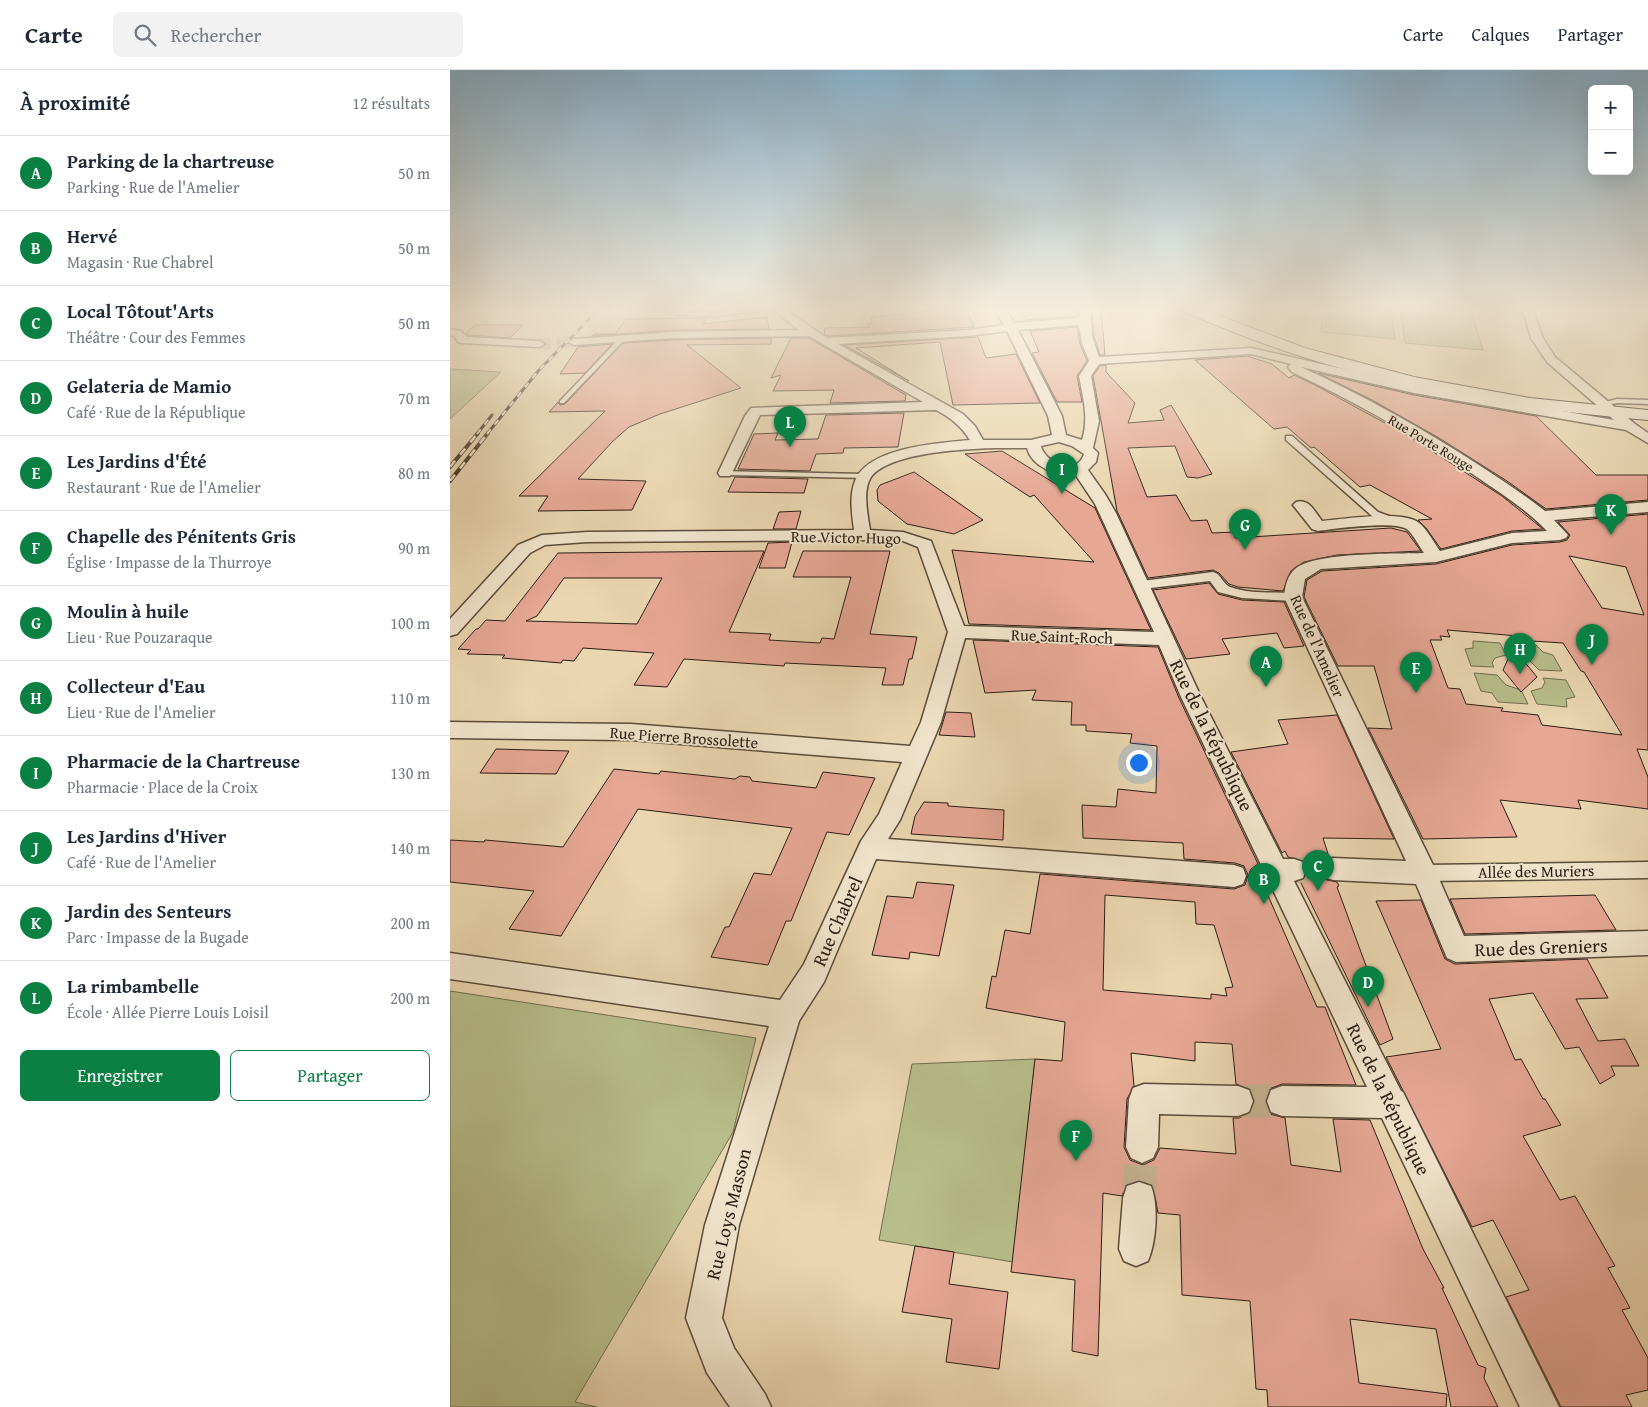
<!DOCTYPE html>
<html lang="fr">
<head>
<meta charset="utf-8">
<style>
  :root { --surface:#fff; --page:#f2f2f3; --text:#1f2937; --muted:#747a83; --line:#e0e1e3; --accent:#0b8043 }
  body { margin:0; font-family:"Gentium Book Plus",serif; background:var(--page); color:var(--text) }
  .controls { position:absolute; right:15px; top:15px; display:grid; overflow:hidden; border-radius:8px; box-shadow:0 5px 20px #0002 }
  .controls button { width:45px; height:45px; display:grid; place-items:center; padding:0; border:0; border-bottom:1px solid var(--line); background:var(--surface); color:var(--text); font:25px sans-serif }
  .you { position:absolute; left:688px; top:692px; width:18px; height:18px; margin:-12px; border:4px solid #fff; border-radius:50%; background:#1a73e8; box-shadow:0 0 0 8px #1a73e833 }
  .badge { display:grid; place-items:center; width:32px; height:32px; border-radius:50%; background:var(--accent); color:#fff; font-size:16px; font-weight:700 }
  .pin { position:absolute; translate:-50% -41px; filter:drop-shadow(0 1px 2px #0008) }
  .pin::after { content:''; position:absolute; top:26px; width:18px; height:15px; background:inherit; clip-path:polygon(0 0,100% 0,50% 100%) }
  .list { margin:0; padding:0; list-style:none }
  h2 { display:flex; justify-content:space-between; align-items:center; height:65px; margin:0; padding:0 20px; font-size:21px }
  h2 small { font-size:16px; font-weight:400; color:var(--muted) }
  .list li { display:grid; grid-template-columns:32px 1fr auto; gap:15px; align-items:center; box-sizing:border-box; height:75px; padding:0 20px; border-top:1px solid var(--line) }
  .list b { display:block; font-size:19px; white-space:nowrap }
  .list p { margin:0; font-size:16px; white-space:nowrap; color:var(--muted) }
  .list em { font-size:16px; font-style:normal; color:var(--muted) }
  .actions { display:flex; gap:10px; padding:15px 20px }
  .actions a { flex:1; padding:11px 0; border:1px solid var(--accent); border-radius:8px; text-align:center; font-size:18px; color:var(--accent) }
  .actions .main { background:var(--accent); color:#fff }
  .icon { flex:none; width:28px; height:28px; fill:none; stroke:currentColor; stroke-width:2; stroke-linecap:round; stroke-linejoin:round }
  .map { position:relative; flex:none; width:1198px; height:1337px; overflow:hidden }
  header { display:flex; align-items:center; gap:30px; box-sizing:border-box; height:70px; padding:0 25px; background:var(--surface); border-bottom:1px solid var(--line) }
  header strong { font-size:24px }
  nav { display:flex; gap:28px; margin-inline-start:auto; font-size:18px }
  .search { width:350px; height:45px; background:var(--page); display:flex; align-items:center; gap:12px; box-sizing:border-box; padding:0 18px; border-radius:8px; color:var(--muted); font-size:19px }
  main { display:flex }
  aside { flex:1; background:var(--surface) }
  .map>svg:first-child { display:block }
  .green { fill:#b7be8b; stroke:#716e4f }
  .building { fill:#e6a795; stroke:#2b1d13; fill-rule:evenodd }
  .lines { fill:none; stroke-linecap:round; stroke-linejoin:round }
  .minor-tunnel-far2 { stroke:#c4b191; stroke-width:12; stroke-dasharray:12 6; stroke-linecap:butt }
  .minor-tunnel-far1 { stroke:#c4b191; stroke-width:26; stroke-dasharray:26 13; stroke-linecap:butt }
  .minor-tunnel { stroke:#c4b191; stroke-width:33; stroke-dasharray:33 17; stroke-linecap:butt }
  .service-casing { stroke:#5b4b3a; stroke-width:3 }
  .pedestrian-casing { stroke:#5b4b3a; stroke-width:3 }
  .minor-casing { stroke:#5b4b3a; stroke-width:3 }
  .secondary-casing { stroke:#2b1d13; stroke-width:2 }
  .service { fill:#f1e4cc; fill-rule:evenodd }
  .pedestrian { fill:#f1e4cc; fill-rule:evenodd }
  .minor { fill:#f1e4cc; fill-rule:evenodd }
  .secondary { fill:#f1e4cc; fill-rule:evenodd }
  .rail-far1-casing { stroke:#2b1d13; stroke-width:3 }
  .rail-casing { stroke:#2b1d13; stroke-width:4 }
  .rail-far1 { stroke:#f1e4cc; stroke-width:2; stroke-dasharray:6; stroke-linecap:butt }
  .rail { stroke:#f1e4cc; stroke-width:2.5; stroke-dasharray:8; stroke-linecap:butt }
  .labels { text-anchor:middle; stroke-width:4; stroke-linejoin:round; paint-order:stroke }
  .far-street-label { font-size:14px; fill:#2b1d13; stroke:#f1e4cc }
  .street-label { font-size:16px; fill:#2b1d13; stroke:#f1e4cc }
  .near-street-label { font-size:19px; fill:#2b1d13; stroke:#f1e4cc }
</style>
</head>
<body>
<header>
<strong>Carte</strong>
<div class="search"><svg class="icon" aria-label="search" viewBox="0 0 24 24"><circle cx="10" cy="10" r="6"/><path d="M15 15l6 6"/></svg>Rechercher</div>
<nav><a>Carte</a><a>Calques</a><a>Partager</a></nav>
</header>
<main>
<aside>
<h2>À proximité<small>12 résultats</small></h2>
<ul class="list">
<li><span class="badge">A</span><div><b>Parking de la chartreuse</b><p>Parking · Rue de l'Amelier</p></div><em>50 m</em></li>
<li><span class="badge">B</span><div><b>Hervé</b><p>Magasin · Rue Chabrel</p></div><em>50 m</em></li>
<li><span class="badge">C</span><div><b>Local Tôtout'Arts</b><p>Théâtre · Cour des Femmes</p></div><em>50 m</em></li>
<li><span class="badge">D</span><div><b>Gelateria de Mamio</b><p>Café · Rue de la République</p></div><em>70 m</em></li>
<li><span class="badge">E</span><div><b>Les Jardins d'Été</b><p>Restaurant · Rue de l'Amelier</p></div><em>80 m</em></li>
<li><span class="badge">F</span><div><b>Chapelle des Pénitents Gris</b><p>Église · Impasse de la Thurroye</p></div><em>90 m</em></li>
<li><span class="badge">G</span><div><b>Moulin à huile</b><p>Lieu · Rue Pouzaraque</p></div><em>100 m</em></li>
<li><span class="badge">H</span><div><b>Collecteur d'Eau</b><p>Lieu · Rue de l'Amelier</p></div><em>110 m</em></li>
<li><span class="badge">I</span><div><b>Pharmacie de la Chartreuse</b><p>Pharmacie · Place de la Croix</p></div><em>130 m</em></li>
<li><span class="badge">J</span><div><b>Les Jardins d'Hiver</b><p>Café · Rue de l'Amelier</p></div><em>140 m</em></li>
<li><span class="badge">K</span><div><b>Jardin des Senteurs</b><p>Parc · Impasse de la Bugade</p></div><em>200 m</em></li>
<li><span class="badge">L</span><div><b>La rimbambelle</b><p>École · Allée Pierre Louis Loisil</p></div><em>200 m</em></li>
</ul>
<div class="actions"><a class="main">Enregistrer</a><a>Partager</a></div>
</aside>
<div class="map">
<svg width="1198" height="1337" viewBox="0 0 1198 1337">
  <rect width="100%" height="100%" fill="#ead6b0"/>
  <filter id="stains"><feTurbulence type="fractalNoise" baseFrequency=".004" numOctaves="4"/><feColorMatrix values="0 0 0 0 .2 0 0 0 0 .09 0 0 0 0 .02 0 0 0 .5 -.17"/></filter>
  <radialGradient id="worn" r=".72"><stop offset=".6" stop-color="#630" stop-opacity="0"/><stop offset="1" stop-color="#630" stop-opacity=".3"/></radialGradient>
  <path class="green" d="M872 239H941L945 269 871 262Z
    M950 239H1020L1033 280 955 273Z
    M0 299 51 302 0 349Z
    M1023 571 1050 573 1056 585 1045 588 1042 593 1044 597 1021 596 1015 579 1023 578Z
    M1059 573 1086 575 1093 582 1103 585 1112 601 1089 600 1079 590 1065 586Z
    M1024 603 1047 605 1056 615 1071 620 1078 634 1048 632 1042 623 1031 621Z
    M1093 608 1116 610 1125 627 1116 629 1117 637 1087 634 1081 621 1092 618 1095 612Z
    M0 921 306 968 283 1062 125 1332 147 1337H0Z
    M585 989 563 1192 429 1170 462 994Z"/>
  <path class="building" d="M497 239H516L524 257 378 266 374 264 375 258 419 257 418 254 422 253 421 247Z
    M571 239H628L627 246 576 250Z
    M642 239H651L655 285H650L644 266Z
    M317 247 319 259 224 260 142 266 144 264H165L176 249 257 248 253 254Z
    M25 255H73L60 268 18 265 16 263Z
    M627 257 630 274 637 291 627 306 632 332H607L582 283 589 282 580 261Z
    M528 267 536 288 566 284 590 333 503 335 490 272 406 278 459 311 394 275Z
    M321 268V274L237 275 291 318 210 344 179 357 163 371 128 409 196 411 182 440 88 441 98 426H69L155 341 99 342 108 332 110 335 115 334 173 273 224 270Z
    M341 268H359L456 325 455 331 380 333 384 320 323 321 331 305 321 308Z
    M162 274 135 303 110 304 128 277Z
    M797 286 822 294 839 308 844 305 865 315 957 365 1052 426 1093 459 1062 461 991 479 976 458 968 450 982 449 920 415 910 417 864 377 861 378 837 357 824 359 745 290Z
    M656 295V302L685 333 678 353 714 350 710 340 721 335 762 404 748 408 737 407 725 376 678 378 697 427 726 425 741 451 757 450 762 463 784 462 785 468 941 458 957 462 971 481 887 485 854 492 841 501 833 521 788 517 779 514 769 503 763 500 698 508 667 441 643 306 650 296Z
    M868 303 964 325 1086 346 1146 405H1198V430L1096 439 1057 411 989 368 922 330Z
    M454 343 448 377 394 378 393 383 366 384 360 401 288 399 304 364 328 363 325 370 368 369 376 345Z
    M552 381 645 438 701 560 519 554 502 480 644 492 584 425 580 427 515 384Z
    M464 402 533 450 504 464 457 454 428 431 427 420 430 415Z
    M285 407 358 409 354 423 278 422Z
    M351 441 346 459H323L329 442Z
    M1198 444V680L1187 679 1198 707V739L1128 730 1131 739 1050 730 1067 767 973 769 918 658 942 659 924 596H888L854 527 857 510 872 501 986 494 1062 475 1110 472 1117 470 1120 465 1108 452ZM1119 486 1176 497 1194 545 1152 538ZM997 560 1068 566 1066 570 1113 573 1131 601 1134 602 1172 665 1092 655 1088 645 1051 641 1053 638 1016 634 1010 619 998 618 980 570H992L990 566 1000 567Z
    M342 472 335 498H309L318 473Z
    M314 481 279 562 321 564 319 570 370 573 372 568 384 569 401 507H343L353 481H440L420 564 467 567 462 589H459L453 615H432L436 598 335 593 334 596 234 589 217 617 184 615 204 583 133 578 124 591 113 590 111 593 52 588 55 585 17 584 21 580 8 579 26 559H28L36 550 55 551 108 483ZM114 508H212L187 554 76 551 87 546Z
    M759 513 768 524 792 530 834 532 854 576 834 578 827 563 772 569 780 584 736 589 703 520Z
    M523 570 708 577 729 628 808 794 801 799 798 807 801 817 816 821 867 937H875L906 1015 832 1014 819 1019 815 1032 820 1044 835 1048 841 1095 891 1102 883 1049 920 1050 973 1179 994 1218H992L1028 1295 1036 1298 1034 1308 1048 1337H1001L986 1259 900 1249 909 1313 997 1324 996 1337H818L817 1320 806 1319 800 1231 732 1225 730 1145 708 1143 703 1115 690 1110 676 1114 672 1126 653 1123 648 1286 622 1281 625 1210 561 1202 585 989 612 991 615 952 536 938 542 906 546 907 555 860 580 864 590 804 784 819 795 815 798 805 794 796 785 793 734 789 733 773 633 768 632 735 666 737 668 719 706 723 707 676 680 673 682 664 636 661V655H621L622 632 582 630 586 620 535 623ZM655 825 745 832 746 854 764 855 783 917 775 918 777 926 761 924V929L653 920ZM745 972 782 974 786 1014 801 1019 805 1030 801 1043 789 1048H783L786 1084 710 1078 704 1090 693 1095 680 1090 674 1077 677 1029 684 1016 681 983 745 991Z
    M1063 578 1087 607 1071 622 1053 600Z
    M496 642 521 643 525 667 489 665Z
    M887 645 944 769 873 768 879 787 872 790 869 798 873 809 887 812 889 816 887 817 943 969 930 975 850 811 855 809 858 801 855 791 838 787 835 781 832 783 781 682 838 674 828 650Z
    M46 679 83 680 119 681 106 704 30 703Z
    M164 699 209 704 211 701 285 709 290 706 300 707 302 711 366 718 373 702 425 708 399 765 377 762 341 851H336L318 895 261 887 275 857H279L304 803 321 805 342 758 188 739 111 866 59 859 84 821 0 812V770L34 772 35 770 113 777Z
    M474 732 498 733V736L554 740 553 770 461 764 465 746Z
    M467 812 504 815 489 886 460 882 459 889 422 885 437 826 463 828Z
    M1145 825 1166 860 1015 864 1000 829Z
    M971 830 995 889 1005 894 1137 889 1158 928 1126 929 1148 971 1175 969 1189 996H1161L1165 1005 1150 1014 1129 977 1115 979 1083 923 1039 929 1065 990 1071 989 1093 1029H1095L1111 1055 1073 1066 1110 1130 1125 1126 1165 1196 1158 1198 1180 1238 1172 1240 1198 1288V1320L1176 1325 1182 1337H1111L1056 1227 1079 1220 1043 1150 1022 1157 936 987 991 979 926 831Z
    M465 1176 504 1182 499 1214 558 1222 549 1299 496 1292 502 1249 452 1242Z"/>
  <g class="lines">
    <path class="minor-tunnel-far2" d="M89 274 124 272"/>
    <path class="minor-tunnel-far1" d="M844 800 883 799"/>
    <path class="minor-tunnel" d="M788 1031H832
      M689 1128 692 1077"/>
    <defs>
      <path id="service" d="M299 239H325L266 246 228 245 225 243 228 241 266 242Z
        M171 267 176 268 114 333H110V331Z
        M1167 329 1198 330V334L1167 333 1151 336 1148 334Z
        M836 366H842L928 442 947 449V453H941L922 446 836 370Z
        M272 401 414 404 418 406 414 408 275 405H272Z"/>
      <path id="pedestrian" d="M763 502C771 504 773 514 780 517 799 524 823 522 843 523L848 524 850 527 848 530 843 531 792 528 768 522 760 511 692 519 685 515 692 511Z
        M1198 792V808L974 811 967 809 965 803 967 797 974 795Z"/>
      <path id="minor" d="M322 239H334L377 268 518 260 554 255 545 239H556L564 253 629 248 630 239H640L642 266 649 287 801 278 964 315 1164 350 1097 292 1081 268 1075 247 1070 239H1081L1085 247 1093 268 1105 287 1185 354 1198 363V373L1176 360 964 323 851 297C914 326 974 359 1032 397 1053 411 1075 425 1095 441L1198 432V442L1104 450 1118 465 1116 468 1110 470 1062 473 986 492 871 499 855 509 852 527 983 795 1014 866 1198 861V885L1006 892 997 888 966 814 883 810 874 807 871 799 874 791 883 788 956 791 834 527C835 517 837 506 845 499 864 482 946 484 974 483 969 476 964 466 958 460 947 450 884 459 868 461L862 459 843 435 846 432C859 428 865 442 872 451 893 449 953 440 969 453 977 459 984 473 990 481L1062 463 1097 461C1076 439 1050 423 1024 405 966 366 905 332 842 302L838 297 841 294 801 284 649 294 641 306 649 351 643 378 648 383 646 392 638 400 655 424 666 443 751 627 833 789H844L853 792 856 800 853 808 844 811 951 1021 953 1022 1109 1337H1070L932 1048 832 1046 821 1042 817 1031 821 1020 832 1016 917 1017 823 820 812 819 803 816 800 808 803 800 812 797 731 627 709 575 515 568 491 652 450 750 438 769 784 795 793 798 796 806 793 814 784 817 426 789 374 912 349 951 289 1155 272 1248 284 1278 315 1324 321 1337H280L257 1303 236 1248 255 1155 319 956 0 909V883L330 930 354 894 411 771 429 744 452 692 181 670 0 668V652L181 654 460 676 471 652 498 562 468 477 453 471 412 470 137 472 95 475 80 483 7 564 0 566V549L68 475 92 465 137 462 404 460C402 444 399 426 405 411 418 377 489 373 520 370 511 356 501 348 486 340L310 345 282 403 280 406H270L268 403 295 346 301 338 473 332 359 266 224 268 124 275 118 272 124 269 224 262 349 260ZM629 255 632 273 639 291 629 306C633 328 639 348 632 370L616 365 612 346 568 260ZM557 261 598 346 602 365 581 370H533L525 356 513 344 388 274 518 266ZM609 372 622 376 634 384C627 407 595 393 591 376ZM545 378H577C582 397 607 407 625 404L645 434 704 562 514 556 481 471 453 462 420 460C418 446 412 421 421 407 440 382 515 379 545 378Z
        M0 259 11 261 17 267 89 271 95 274 89 277 12 273 8 272 4 266 0 265Z
        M694 1014 788 1016 799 1020 803 1031 799 1042 788 1046 709 1044 708 1077 703 1088 692 1093 681 1088 676 1077 679 1029 683 1018Z
        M689 1112 701 1116C709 1136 706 1172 698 1191L686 1196 674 1191 669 1179 673 1128 677 1116Z"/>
      <path id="secondary" d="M732 239H752L855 278 964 307 1080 328 1198 340V350C1078 340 959 322 844 284 807 272 770 257 734 242Z"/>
    </defs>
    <use href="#service" class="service-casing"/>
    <use href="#pedestrian" class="pedestrian-casing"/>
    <use href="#minor" class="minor-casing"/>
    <use href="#secondary" class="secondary-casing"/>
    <use href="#service" class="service"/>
    <use href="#pedestrian" class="pedestrian"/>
    <use href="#minor" class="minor"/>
    <use href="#secondary" class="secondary"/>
    <defs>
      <path id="rail-far1" d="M27 364 42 345
        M37 364 89 300 149 239"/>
      <path id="rail" d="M0 397 28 363
        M0 411 38 363"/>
    </defs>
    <use href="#rail-far1" class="rail-far1-casing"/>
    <use href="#rail" class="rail-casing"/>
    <use href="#rail-far1" class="rail-far1"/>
    <use href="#rail" class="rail"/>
  </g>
  <linearGradient id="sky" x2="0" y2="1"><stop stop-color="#89b5d3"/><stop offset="0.56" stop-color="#f6eddb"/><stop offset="1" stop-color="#f6eddb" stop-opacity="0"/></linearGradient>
  <rect width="1198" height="427" fill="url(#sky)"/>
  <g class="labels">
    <g class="far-street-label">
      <text transform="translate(981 373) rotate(31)" y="5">Rue Porte Rouge</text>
    </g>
    <g class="street-label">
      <text transform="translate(396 467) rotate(1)" y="6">Rue Victor Hugo</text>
      <text transform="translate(612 566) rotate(2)" y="6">Rue Saint-Roch</text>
      <text transform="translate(868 576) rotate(66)" y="6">Rue de l'Amelier</text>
      <text transform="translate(234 667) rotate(4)" y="6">Rue Pierre Brossolette</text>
      <text transform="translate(1086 801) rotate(-1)" y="6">Allée des Muriers</text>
    </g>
    <g class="near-street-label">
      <text transform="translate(762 665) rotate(64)" y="7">Rue de la République</text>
      <text transform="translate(387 851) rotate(-66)" y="7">Rue Chabrel</text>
      <text transform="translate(1091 877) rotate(-2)" y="7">Rue des Greniers</text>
      <text transform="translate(939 1029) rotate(64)" y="7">Rue de la République</text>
      <text transform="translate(278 1144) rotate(-76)" y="7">Rue Loys Masson</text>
    </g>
  </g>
  <rect width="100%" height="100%" filter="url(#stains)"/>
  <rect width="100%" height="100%" fill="url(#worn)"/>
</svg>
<div class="controls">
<button>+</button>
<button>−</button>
</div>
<div class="you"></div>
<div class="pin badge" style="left:816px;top:617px">A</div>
<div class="pin badge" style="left:814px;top:834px">B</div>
<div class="pin badge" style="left:868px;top:821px">C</div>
<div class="pin badge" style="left:918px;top:937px">D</div>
<div class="pin badge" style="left:966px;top:623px">E</div>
<div class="pin badge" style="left:626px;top:1091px">F</div>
<div class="pin badge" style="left:795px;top:480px">G</div>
<div class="pin badge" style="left:1070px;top:604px">H</div>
<div class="pin badge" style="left:612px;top:424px">I</div>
<div class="pin badge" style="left:1142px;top:595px">J</div>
<div class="pin badge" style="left:1161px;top:465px">K</div>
<div class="pin badge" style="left:340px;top:377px">L</div>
</div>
</main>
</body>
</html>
